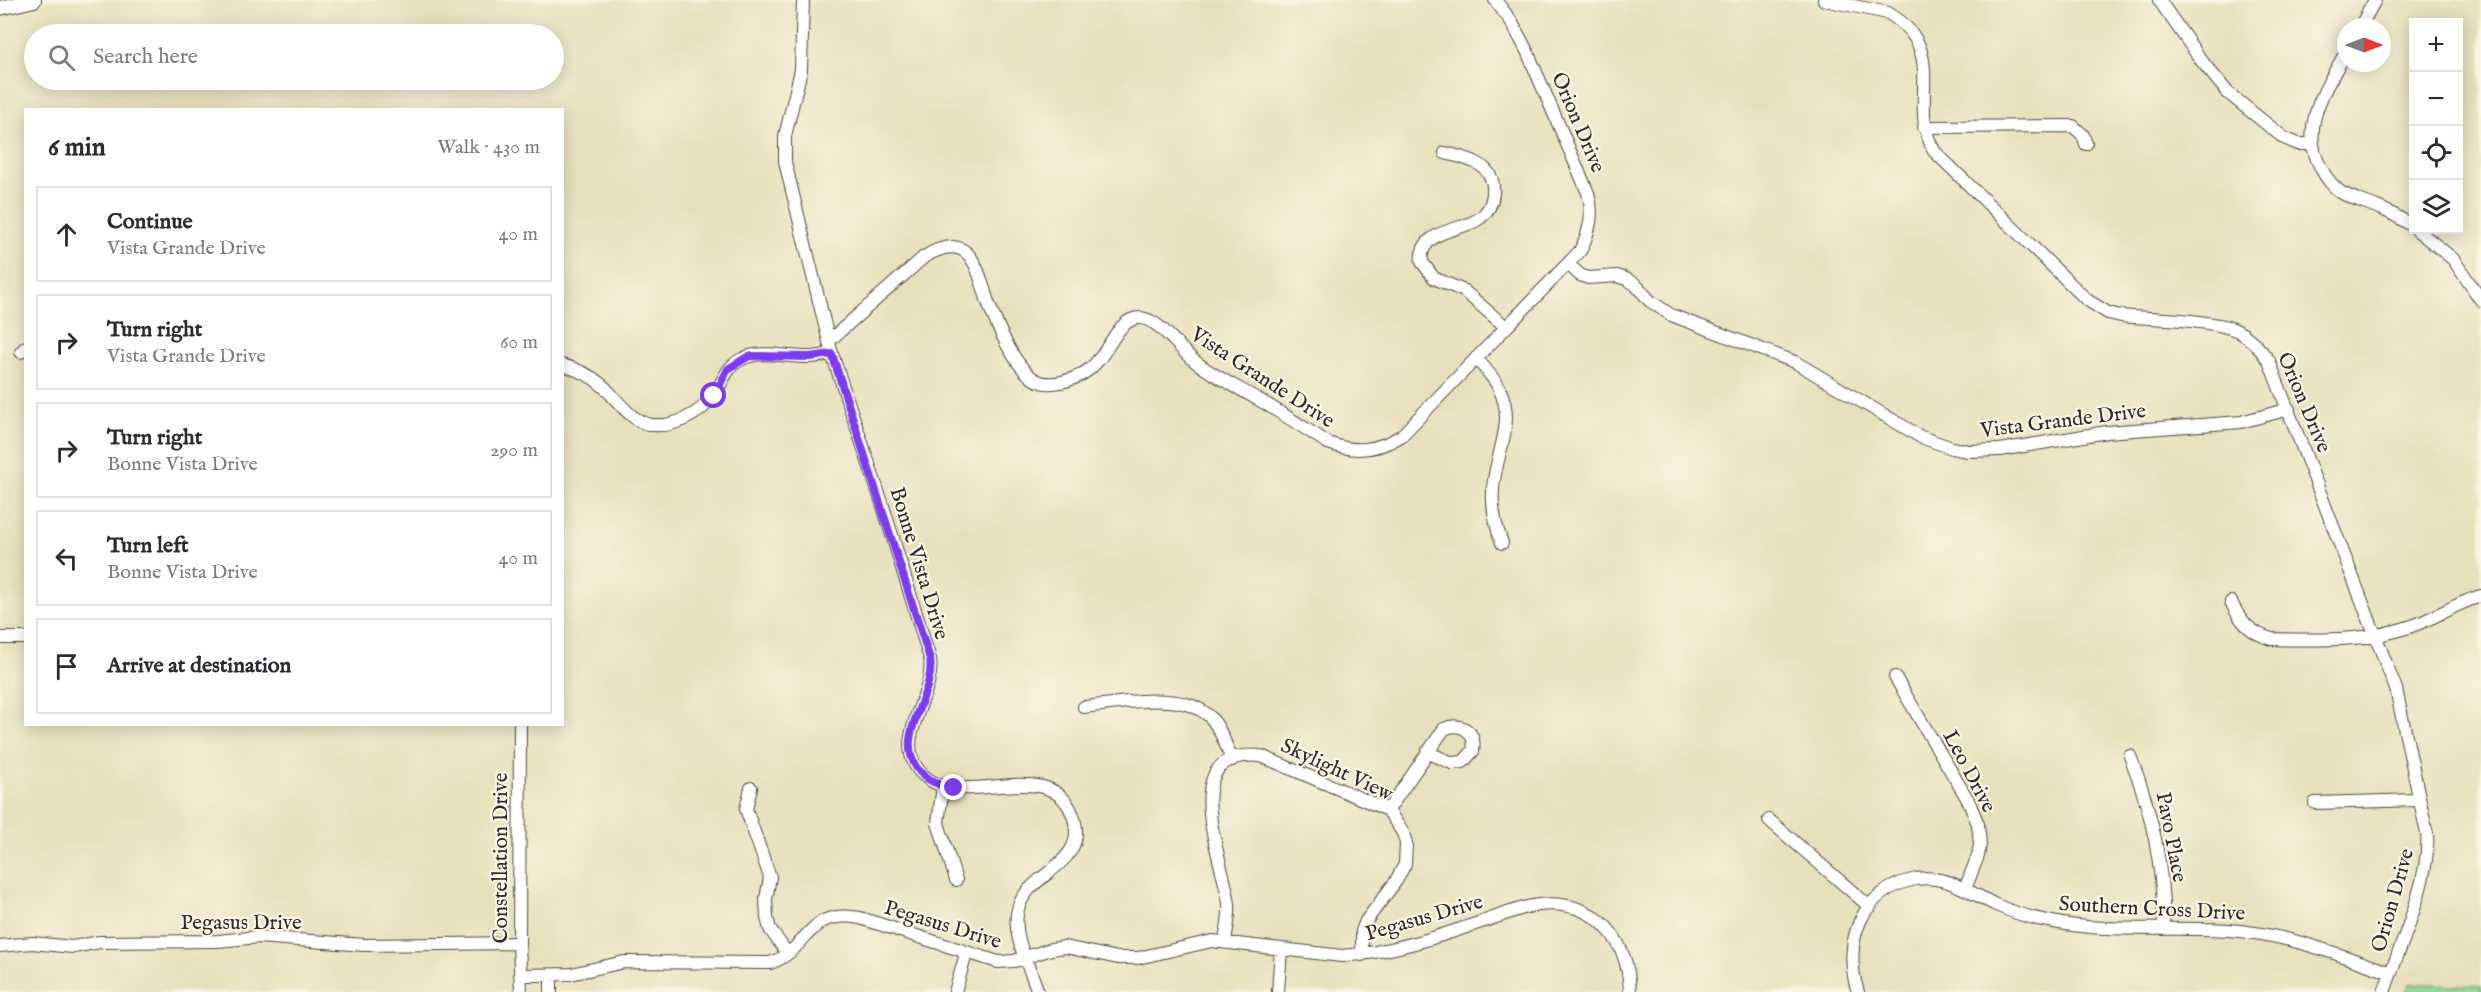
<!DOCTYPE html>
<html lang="en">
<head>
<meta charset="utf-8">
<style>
  :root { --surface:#fff; --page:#f2f2f3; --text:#2b2b33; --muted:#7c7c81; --line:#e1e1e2 }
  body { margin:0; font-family:"IM FELL English",serif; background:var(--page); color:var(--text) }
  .controls { position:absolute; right:18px; top:18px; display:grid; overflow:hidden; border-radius:0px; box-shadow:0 3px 15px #0003 }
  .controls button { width:54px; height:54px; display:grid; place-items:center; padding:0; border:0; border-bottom:2px solid var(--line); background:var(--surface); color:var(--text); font:30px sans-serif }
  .compass { position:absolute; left:2337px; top:18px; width:54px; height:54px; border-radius:50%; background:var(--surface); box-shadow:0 3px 15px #0003; rotate:90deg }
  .stop { position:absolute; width:18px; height:18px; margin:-14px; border:4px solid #7c3aed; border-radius:50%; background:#fff }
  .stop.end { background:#7c3aed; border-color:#fff; box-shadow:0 2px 6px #0008 }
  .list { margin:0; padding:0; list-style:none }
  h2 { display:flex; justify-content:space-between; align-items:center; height:78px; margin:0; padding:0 24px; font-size:26px }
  h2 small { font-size:20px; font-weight:400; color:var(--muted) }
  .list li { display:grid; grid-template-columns:39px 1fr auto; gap:18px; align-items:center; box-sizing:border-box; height:96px; margin:0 12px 12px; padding:0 12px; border:2px solid var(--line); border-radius:0px }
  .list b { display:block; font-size:22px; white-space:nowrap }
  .list p { margin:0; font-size:20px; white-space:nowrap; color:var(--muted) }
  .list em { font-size:20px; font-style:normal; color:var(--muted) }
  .icon { flex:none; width:33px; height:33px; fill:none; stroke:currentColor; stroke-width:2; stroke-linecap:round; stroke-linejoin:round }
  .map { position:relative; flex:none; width:2481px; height:992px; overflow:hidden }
  .search { position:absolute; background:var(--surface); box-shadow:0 3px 15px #0003; left:24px; top:24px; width:540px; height:66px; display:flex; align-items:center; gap:15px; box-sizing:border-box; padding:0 21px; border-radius:33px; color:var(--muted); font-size:22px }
  .panel { position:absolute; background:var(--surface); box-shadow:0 3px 15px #0003; left:24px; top:108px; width:540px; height:618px; border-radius:0px }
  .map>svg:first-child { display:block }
  .park { fill:url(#park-crowns); stroke:#608664; stroke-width:1.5 }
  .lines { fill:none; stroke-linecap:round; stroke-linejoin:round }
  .minor-casing { stroke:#474641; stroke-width:14 }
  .tertiary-casing { stroke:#474641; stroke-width:16 }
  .minor { stroke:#fff; stroke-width:12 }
  .tertiary { stroke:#fff; stroke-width:14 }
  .route { stroke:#7c3aed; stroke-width:8 }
  .labels { text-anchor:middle; stroke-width:4.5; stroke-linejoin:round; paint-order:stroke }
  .street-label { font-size:21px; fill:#2b2b2b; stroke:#fcf5e5 }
</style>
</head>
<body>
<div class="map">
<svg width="2481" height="992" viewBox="0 0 2481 992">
  <defs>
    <pattern id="park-crowns" width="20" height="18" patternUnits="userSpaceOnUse" patternTransform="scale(1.5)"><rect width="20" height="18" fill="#94e09c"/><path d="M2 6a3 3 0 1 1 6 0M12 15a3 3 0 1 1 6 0" fill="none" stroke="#80c087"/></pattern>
  </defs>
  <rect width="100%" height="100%" fill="#fcf5e5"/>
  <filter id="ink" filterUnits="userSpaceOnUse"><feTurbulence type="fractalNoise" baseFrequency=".0167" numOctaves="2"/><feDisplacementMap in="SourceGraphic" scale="12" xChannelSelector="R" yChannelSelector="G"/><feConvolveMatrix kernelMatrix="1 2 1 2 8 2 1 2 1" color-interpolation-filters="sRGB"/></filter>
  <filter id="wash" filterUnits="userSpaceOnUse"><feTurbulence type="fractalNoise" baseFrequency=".008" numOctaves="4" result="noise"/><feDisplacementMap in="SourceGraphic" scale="24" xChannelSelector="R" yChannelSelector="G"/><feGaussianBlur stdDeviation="1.35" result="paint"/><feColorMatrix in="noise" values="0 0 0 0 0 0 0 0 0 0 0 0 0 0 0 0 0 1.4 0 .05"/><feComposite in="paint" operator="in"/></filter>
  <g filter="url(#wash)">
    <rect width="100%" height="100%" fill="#e8e0bc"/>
    <path class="park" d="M2410 984 2481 986V992H2407Z"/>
  </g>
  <g filter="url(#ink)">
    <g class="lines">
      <defs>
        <path id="minor" d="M803 0 801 70 785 136V162L832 354 883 506 930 659C936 696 888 742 923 775 962 812 1048 754 1072 813 1093 865 1027 871 1018 909 1011 936 1030 967 1038 992
          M1824 0 1888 13C1952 51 1905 104 1935 152L2087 300 2108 313 2121 316C2150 319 2211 319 2236 330 2250 337 2260 348 2269 361L2396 689 2427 834C2431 879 2399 948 2384 992
          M2159 0 2201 60 2228 93 2284 138 2298 144H2312
          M2360 27 2375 0
          M2346 52C2326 88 2298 127 2321 168 2326 178 2333 187 2342 193 2353 199 2365 202 2377 207 2390 212 2402 219 2414 227
          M1924 127 2073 126 2083 135 2086 144
          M1445 153C1468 158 1496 164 1493 194 1492 203 1488 212 1480 218 1467 228 1447 228 1433 238 1425 243 1420 253 1422 262L1434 278 1464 291 1506 327
          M2417 230 2453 259 2481 300
          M1568 264 1580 275 1588 278 1617 276 1626 279 1635 284 1650 301 1671 315 1795 362 1921 437 1952 448 1968 451 2000 450 2107 432 2241 422 2289 409
          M830 340 924 257C971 228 977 268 988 302 996 324 1015 367 1034 379 1042 384 1052 384 1061 382 1076 379 1090 371 1099 359 1110 347 1120 318 1139 318 1157 317 1178 347 1192 359 1210 374 1233 385 1254 397 1279 411 1303 427 1328 443 1354 453 1377 451 1401 436L1580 251C1590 231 1594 214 1588 193L1527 51 1511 21 1495 0
          M21 352 26 347
          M1476 358C1484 368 1493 376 1499 388 1514 418 1501 443 1495 474 1490 498 1493 519 1502 543
          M562 365C577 369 591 375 603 386 616 398 629 419 647 424 672 430 701 414 715 394 723 381 727 366 742 359 761 349 789 358 810 357 817 357 825 355 832 354
          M2231 602C2241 622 2250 633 2272 639 2318 640 2365 642 2409 627 2434 619 2456 603 2481 596
          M0 638H26
          M1895 677 1968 800 1978 824 1980 844 1978 856 1965 889
          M1084 707C1120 704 1185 689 1211 718 1221 729 1226 746 1232 760
          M520 724 519 943 521 992
          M2130 756C2153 814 2163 865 2164 929
          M943 786 938 823 956 880
          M751 788 746 809 770 877 766 899 767 918 770 929 787 953
          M2315 803 2420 800
          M1388 810 1444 729C1461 721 1477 732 1473 751L1463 762 1452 763 1427 752
          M1769 820 1870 907
          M1225 941C1227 929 1230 916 1229 904 1224 860 1172 748 1261 756L1388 810 1403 833 1406 843 1405 864 1396 881 1366 921 1362 931V955
          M0 946 32 943 73 947 100 942 218 941 258 937 365 945 519 943
          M521 975 571 974 624 962 770 963C810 950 805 908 860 918L998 962 1014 961 1051 949 1065 947 1118 958H1138L1212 941 1342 956C1404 952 1464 927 1523 908 1586 892 1628 930 1630 992
          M551 976V992
          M955 992 966 954
          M1278 992 1281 949
          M1858 992C1842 943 1860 890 1916 879 1946 874 1970 893 1996 905 2012 912 2030 918 2048 921 2107 934 2169 926 2229 930 2286 934 2338 954 2391 973"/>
        <path id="tertiary" d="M0 8 34 0"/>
      </defs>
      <use href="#minor" class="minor-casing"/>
      <use href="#tertiary" class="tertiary-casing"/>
      <use href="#minor" class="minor"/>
      <use href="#tertiary" class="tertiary"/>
    </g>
  </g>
  <g class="lines" filter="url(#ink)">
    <path class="route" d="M714 396 728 369 749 356 810 357 832 354 930 659C936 696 890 738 920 772 929 782 941 786 954 788"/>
  </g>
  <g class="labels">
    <g class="street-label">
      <text transform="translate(1579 122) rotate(67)" y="7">Orion Drive</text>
      <text transform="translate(1263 377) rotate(33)" y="7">Vista Grande Drive</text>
      <text transform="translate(2305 402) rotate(67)" y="7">Orion Drive</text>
      <text transform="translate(2063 420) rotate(-7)" y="7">Vista Grande Drive</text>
      <text transform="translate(920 563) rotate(73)" y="7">Bonne Vista Drive</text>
      <text transform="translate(1337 769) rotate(25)" y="7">Skylight View</text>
      <text transform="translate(1970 771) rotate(62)" y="7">Leo Drive</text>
      <text transform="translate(2172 837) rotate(79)" y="7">Pavo Place</text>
      <text transform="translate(500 858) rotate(-90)" y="7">Constellation Drive</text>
      <text transform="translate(2392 900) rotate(-74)" y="7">Orion Drive</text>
      <text transform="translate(2152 908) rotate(3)" y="7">Southern Cross Drive</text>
      <text transform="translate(1424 917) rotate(-16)" y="7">Pegasus Drive</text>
      <text x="241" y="929">Pegasus Drive</text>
      <text transform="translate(943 924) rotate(17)" y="7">Pegasus Drive</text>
    </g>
  </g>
</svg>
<div class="controls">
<button>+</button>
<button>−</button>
<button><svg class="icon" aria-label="locate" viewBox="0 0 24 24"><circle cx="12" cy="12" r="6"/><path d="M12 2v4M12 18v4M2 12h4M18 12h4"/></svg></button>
<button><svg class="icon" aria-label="layers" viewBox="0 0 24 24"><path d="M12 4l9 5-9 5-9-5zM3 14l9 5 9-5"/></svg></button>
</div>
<svg class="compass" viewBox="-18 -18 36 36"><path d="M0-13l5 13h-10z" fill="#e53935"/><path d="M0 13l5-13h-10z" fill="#7c7c81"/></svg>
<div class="stop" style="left:714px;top:396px"></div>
<div class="stop end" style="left:954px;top:788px"></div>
<div class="search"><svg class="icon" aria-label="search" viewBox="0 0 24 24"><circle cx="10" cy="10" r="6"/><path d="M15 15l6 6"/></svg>Search here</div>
<section class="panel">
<h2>6 min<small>Walk · 430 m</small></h2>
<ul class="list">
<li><svg class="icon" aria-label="ahead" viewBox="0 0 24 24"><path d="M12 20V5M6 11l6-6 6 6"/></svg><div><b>Continue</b><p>Vista Grande Drive</p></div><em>40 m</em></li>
<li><svg class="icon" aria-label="right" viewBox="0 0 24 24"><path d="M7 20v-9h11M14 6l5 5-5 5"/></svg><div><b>Turn right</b><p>Vista Grande Drive</p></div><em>60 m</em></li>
<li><svg class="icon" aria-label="right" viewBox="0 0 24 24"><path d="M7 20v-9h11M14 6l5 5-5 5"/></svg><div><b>Turn right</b><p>Bonne Vista Drive</p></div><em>290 m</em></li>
<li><svg class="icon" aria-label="left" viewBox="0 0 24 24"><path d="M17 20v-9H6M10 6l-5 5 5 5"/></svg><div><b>Turn left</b><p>Bonne Vista Drive</p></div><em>40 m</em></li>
<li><svg class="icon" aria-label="arrive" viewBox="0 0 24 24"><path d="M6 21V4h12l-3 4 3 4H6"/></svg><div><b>Arrive at destination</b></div></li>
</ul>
</section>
</div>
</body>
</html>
